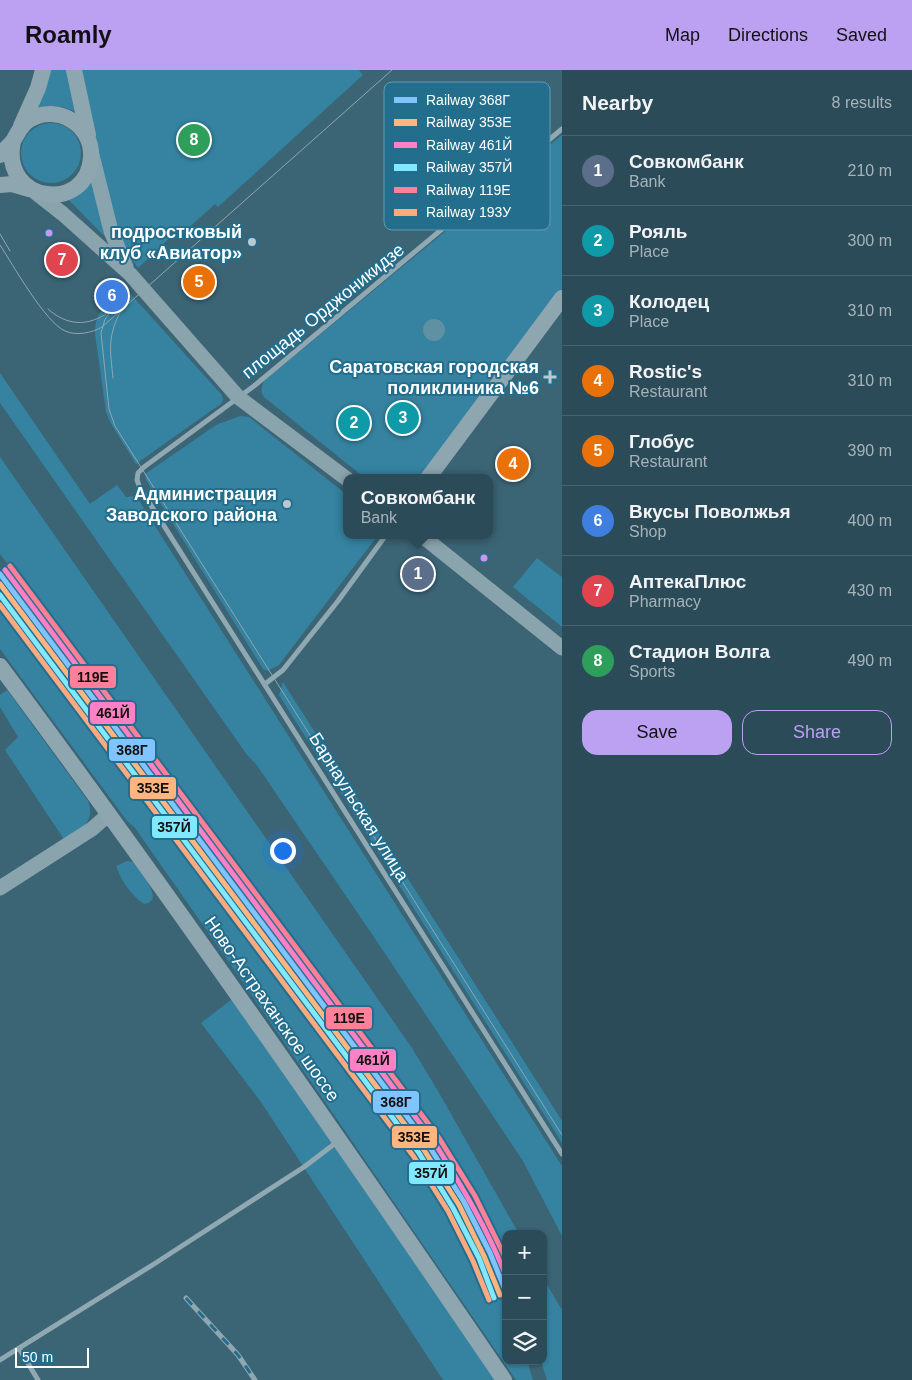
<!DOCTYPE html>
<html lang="en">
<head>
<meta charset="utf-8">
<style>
  :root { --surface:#2c4b58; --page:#385561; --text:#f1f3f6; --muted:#a6b3ba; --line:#48636e; --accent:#bca0f2 }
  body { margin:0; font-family:Arial,sans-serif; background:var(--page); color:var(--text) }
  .controls { position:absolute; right:15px; bottom:15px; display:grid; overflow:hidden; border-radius:10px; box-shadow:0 1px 4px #0004 }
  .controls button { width:45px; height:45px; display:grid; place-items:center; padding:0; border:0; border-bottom:1px solid var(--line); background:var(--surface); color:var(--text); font:25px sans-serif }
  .scale { position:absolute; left:15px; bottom:12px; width:74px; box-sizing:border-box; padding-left:5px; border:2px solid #fff; border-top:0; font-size:14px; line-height:18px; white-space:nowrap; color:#fff; -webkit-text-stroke:4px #236e8d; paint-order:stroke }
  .you { position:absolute; left:282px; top:780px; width:18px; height:18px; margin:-12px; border:4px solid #fff; border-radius:50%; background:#1a73e8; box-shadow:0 0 0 8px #1a73e833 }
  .badge { display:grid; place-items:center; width:32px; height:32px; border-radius:50%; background:var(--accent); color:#fff; font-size:16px; font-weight:700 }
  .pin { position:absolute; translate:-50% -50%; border:2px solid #fff; box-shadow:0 1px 5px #0006 }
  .popup { position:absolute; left:343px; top:404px; width:150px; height:65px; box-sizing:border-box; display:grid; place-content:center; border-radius:10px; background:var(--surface); filter:drop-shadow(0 1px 4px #0005); font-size:16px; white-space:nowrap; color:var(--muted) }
  .popup b { font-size:19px; color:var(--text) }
  .popup::after { content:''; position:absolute; left:50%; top:100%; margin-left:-10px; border:10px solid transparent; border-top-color:var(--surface) }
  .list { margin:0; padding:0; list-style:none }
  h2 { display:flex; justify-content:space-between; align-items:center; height:65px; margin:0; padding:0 20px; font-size:21px }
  h2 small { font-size:16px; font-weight:400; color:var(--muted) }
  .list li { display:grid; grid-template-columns:32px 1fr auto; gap:15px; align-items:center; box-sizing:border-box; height:70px; padding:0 20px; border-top:1px solid var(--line) }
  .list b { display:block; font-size:19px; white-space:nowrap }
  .list p { margin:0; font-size:16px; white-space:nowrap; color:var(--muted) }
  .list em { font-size:16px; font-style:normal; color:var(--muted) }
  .actions { display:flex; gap:10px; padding:15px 20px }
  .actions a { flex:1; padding:11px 0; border:1px solid var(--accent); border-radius:15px; text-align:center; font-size:18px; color:var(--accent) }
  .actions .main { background:var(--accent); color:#111 }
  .icon { flex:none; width:28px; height:28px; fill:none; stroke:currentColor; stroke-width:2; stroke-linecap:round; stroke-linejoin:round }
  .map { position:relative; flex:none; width:562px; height:1310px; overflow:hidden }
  header { display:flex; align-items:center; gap:30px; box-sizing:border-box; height:70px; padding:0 25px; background:var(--accent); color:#111 }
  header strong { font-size:24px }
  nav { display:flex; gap:28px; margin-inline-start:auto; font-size:18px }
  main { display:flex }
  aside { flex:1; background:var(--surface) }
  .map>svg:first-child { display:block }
  .green { fill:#3583a1 }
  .water { fill:#5e91a3 }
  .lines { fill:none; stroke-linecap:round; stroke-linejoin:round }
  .street { stroke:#8fa8b1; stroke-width:5 }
  .secondary { stroke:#8aa4ae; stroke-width:15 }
  .primary { stroke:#8da6b0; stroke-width:16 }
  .tram { stroke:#8fa7b1; stroke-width:1 }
  .rail-casing { stroke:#8fa7b1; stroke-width:5 }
  .rail { stroke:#236e8d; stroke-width:3; stroke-dasharray:9; stroke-linecap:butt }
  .rail-1-casing { stroke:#236e8d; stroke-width:9 }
  .rail-2-casing { stroke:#236e8d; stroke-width:9 }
  .rail-3-casing { stroke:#236e8d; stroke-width:9 }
  .rail-4-casing { stroke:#236e8d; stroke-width:9 }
  .rail-5-casing { stroke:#236e8d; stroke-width:9 }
  .rail-6-casing { stroke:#236e8d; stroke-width:9 }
  .rail-1 { stroke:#80c4ff; stroke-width:5 }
  .rail-2 { stroke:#ffb580; stroke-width:5 }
  .rail-3 { stroke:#ff80c5; stroke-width:5 }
  .rail-4 { stroke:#80e8ff; stroke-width:5 }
  .rail-5 { stroke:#ff8098; stroke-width:5 }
  .rail-6 { stroke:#ffa980; stroke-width:5 }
  .bus-dot { fill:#d193ec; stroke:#236e8d; stroke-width:2 }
  .poi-dot { fill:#bac9cf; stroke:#236e8d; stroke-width:2 }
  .labels { text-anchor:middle; stroke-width:4; stroke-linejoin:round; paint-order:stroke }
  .poi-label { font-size:18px; font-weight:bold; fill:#fff; stroke:#236e8d; text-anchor:end }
  .street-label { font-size:18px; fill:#fff; stroke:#236e8d }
  .key { fill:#236e8d; stroke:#659aaf; stroke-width:1 }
  .key-label { font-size:14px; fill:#fff }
  .line-badge { stroke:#236e8d; stroke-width:2 }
  .pale-badge-label { font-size:14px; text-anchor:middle; font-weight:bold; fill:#111 }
</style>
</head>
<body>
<header>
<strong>Roamly</strong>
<nav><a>Map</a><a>Directions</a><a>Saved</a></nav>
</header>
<main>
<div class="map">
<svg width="562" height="1310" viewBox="0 0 562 1310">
  <rect width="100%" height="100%" fill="#3b6475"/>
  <path class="green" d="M49 0H69L78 43C63 36 53 34 37 38Z
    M80 0H359L363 5 218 137 215 134 183 163 179 159 138 198 125 179 110 141Z
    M21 83a30 30 0 1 1 60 0a30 30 0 1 1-60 0Z
    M562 65V219L420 408H365L265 328C260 322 261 318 264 311Z
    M92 106 105 167 67 128Z
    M127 220 221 324 223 329 222 333 136 394 110 352 106 342 95 264C95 238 109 235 127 220Z
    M0 303 90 434 117 415 126 427 136 426 562 1096V1166L523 1091 378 873 256 694 247 685 0 333Z
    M240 346 249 347 254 351 347 425V465H378L279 595 268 601 263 599 146 410 145 404 216 355Z
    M0 387 412 978 438 1021 519 1164H506V1193C499 1175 489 1158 480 1141 456 1097 429 1057 401 1016L0 484Z
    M537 488 562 507V557L513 517Z
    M0 511 425 1079 460 1135 485 1184 506 1234V1291H527L533 1310H516L231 895 135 758 127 751 0 579Z
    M283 612 562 1051V1073L279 625Z
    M7 620 88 731C96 752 80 760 65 771L5 680 18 667 0 637V625Z
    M127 791 133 792C139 801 167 831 144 834 131 825 122 812 116 796Z
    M232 929 496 1310H443L261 1032 201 953Z
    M543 1208 562 1240V1310H547L541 1291H543Z"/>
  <path class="water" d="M423 260a11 11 0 1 1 22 0a11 11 0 1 1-22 0Z"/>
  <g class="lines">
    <path class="street" d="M562 59 254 316 144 397 138 403 137 410 140 418 562 1084
      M265 614 283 600 338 531 386 465
      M20 1280 38 1310
      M0 1290 154 1194 304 1097 337 1072"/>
    <path class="secondary" d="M91 81 111 161 126 197
      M35 122 63 144 130 204 238 327 347 409
      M421 465 562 578
      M0 818 92 759 109 744"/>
    <path class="primary" d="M74 0 88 65
      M21 56 38 18 43 0
      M0 85C4 80 9 76 13 71 18 63 21 55 29 50 57 33 93 55 91 87 88 144 0 134 13 71
      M0 115 12 114 29 119
      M428 408 562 228
      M0 596C174 830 340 1069 504 1310"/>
    <path class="tram" d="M0 164 10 181
      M0 175C13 195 45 252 65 261 76 266 92 263 102 257L392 0
      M48 239C67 256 88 257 109 242
      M112 240 105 249 101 263 109 339 115 356 562 1065
      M113 308C110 280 107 265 122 239"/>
    <defs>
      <path id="rail" d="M300 903 338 944
        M186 1228 238 1285 255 1310"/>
    </defs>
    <use href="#rail" class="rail-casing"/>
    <use href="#rail" class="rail"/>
    <defs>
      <path id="rail-1" d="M0 504 429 1076 464 1132 490 1183 506 1222"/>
      <path id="rail-2" d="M0 514 424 1080 459 1135 484 1186 500 1225"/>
      <path id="rail-3" d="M5 500 434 1072C461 1115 487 1158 506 1206"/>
      <path id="rail-4" d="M0 525 419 1083 453 1138 479 1188 494 1228"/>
      <path id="rail-5" d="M10 496 439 1068 475 1126 506 1189"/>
      <path id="rail-6" d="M0 535 414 1087 448 1141 473 1191 489 1230"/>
    </defs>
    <use href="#rail-1" class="rail-1-casing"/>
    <use href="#rail-2" class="rail-2-casing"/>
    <use href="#rail-3" class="rail-3-casing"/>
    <use href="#rail-4" class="rail-4-casing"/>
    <use href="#rail-5" class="rail-5-casing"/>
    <use href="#rail-6" class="rail-6-casing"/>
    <use href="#rail-1" class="rail-1"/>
    <use href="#rail-2" class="rail-2"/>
    <use href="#rail-3" class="rail-3"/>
    <use href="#rail-4" class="rail-4"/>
    <use href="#rail-5" class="rail-5"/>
    <use href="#rail-6" class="rail-6"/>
  </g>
  <g class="bus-dot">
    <circle cx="49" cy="163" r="4.5"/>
    <circle cx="484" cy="488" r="4.5"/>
  </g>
  <g class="poi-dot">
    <circle cx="252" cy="172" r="5"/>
    <path d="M547.5 299.5h5v5h5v5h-5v5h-5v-5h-5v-5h5z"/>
    <circle cx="287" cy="434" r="5"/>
  </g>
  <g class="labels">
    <g class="poi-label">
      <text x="242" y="168">подростковый<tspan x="242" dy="21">клуб «Авиатор»</tspan></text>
      <text x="539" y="303">Саратовская городская<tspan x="539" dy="21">поликлиника №6</tspan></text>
      <text x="277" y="430">Администрация<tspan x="277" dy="21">Заводского района</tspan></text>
    </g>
    <g class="street-label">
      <text transform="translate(323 241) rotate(-39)" y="6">площадь Орджоникидзе</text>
      <text transform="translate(359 737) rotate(58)" y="6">Барнаульская улица</text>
      <text transform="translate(272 939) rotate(55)" y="6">Ново-Астраханское шоссе</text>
    </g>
  </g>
  <rect x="384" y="12" width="166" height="148" rx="8" class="key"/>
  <rect x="394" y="27" width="23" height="6" fill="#80c4ff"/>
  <rect x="394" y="49" width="23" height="7" fill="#ffb580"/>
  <rect x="394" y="72" width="23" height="6" fill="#ff80c5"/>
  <rect x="394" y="94" width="23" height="7" fill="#80e8ff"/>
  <rect x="394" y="117" width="23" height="6" fill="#ff8098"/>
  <rect x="394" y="139" width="23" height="7" fill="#ffa980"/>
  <g class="key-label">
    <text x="426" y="35">Railway 368Г</text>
    <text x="426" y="57">Railway 353Е</text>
    <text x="426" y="80">Railway 461Й</text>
    <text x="426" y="102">Railway 357Й</text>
    <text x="426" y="125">Railway 119Е</text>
    <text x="426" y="147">Railway 193У</text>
  </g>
  <g class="line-badge">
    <rect x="69" y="595" width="48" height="24" rx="5" fill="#ff8098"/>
    <rect x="89" y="631" width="47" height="24" rx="5" fill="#ff80c5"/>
    <rect x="108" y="668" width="48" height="24" rx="5" fill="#80c4ff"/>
    <rect x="129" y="706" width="48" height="24" rx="5" fill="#ffb580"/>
    <rect x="151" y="745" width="47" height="24" rx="5" fill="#80e8ff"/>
    <rect x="325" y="936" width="48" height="24" rx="5" fill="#ff8098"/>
    <rect x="349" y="978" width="48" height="24" rx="5" fill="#ff80c5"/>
    <rect x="372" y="1020" width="48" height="24" rx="5" fill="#80c4ff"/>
    <rect x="391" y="1055" width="47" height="24" rx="5" fill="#ffb580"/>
    <rect x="408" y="1091" width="47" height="24" rx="5" fill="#80e8ff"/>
  </g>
  <g class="pale-badge-label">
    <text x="93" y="612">119Е</text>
    <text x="113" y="648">461Й</text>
    <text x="132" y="685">368Г</text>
    <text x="153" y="723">353Е</text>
    <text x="174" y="762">357Й</text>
    <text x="349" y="953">119Е</text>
    <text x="373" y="995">461Й</text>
    <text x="396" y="1037">368Г</text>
    <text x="414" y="1072">353Е</text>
    <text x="431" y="1108">357Й</text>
  </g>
</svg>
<div class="controls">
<button>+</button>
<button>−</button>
<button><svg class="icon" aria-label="layers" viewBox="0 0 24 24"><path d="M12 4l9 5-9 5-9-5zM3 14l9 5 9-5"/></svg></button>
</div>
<div class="scale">50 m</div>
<div class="you"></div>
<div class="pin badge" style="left:418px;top:504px;background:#5c6f8a">1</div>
<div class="popup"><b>Совкомбанк</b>Bank</div>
<div class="pin badge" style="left:354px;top:353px;background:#0f9aa8">2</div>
<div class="pin badge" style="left:403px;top:348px;background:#0f9aa8">3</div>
<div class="pin badge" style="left:513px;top:394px;background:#e8710a">4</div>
<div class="pin badge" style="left:199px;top:212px;background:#e8710a">5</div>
<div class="pin badge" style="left:112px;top:226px;background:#3f7fe0">6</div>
<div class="pin badge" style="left:62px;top:190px;background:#e0444e">7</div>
<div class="pin badge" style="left:194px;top:70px;background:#2e9e5b">8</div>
</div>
<aside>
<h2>Nearby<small>8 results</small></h2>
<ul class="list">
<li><span class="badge" style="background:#5c6f8a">1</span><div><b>Совкомбанк</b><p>Bank</p></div><em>210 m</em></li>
<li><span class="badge" style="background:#0f9aa8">2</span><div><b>Рояль</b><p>Place</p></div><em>300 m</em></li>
<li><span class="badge" style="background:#0f9aa8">3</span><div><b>Колодец</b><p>Place</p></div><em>310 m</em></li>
<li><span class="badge" style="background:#e8710a">4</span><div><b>Rostic's</b><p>Restaurant</p></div><em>310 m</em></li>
<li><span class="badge" style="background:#e8710a">5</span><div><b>Глобус</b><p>Restaurant</p></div><em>390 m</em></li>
<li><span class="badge" style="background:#3f7fe0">6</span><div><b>Вкусы Поволжья</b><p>Shop</p></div><em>400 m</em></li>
<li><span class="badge" style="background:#e0444e">7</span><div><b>АптекаПлюс</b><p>Pharmacy</p></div><em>430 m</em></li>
<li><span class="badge" style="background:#2e9e5b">8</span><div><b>Стадион Волга</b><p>Sports</p></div><em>490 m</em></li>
</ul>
<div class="actions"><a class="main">Save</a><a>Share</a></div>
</aside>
</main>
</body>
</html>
